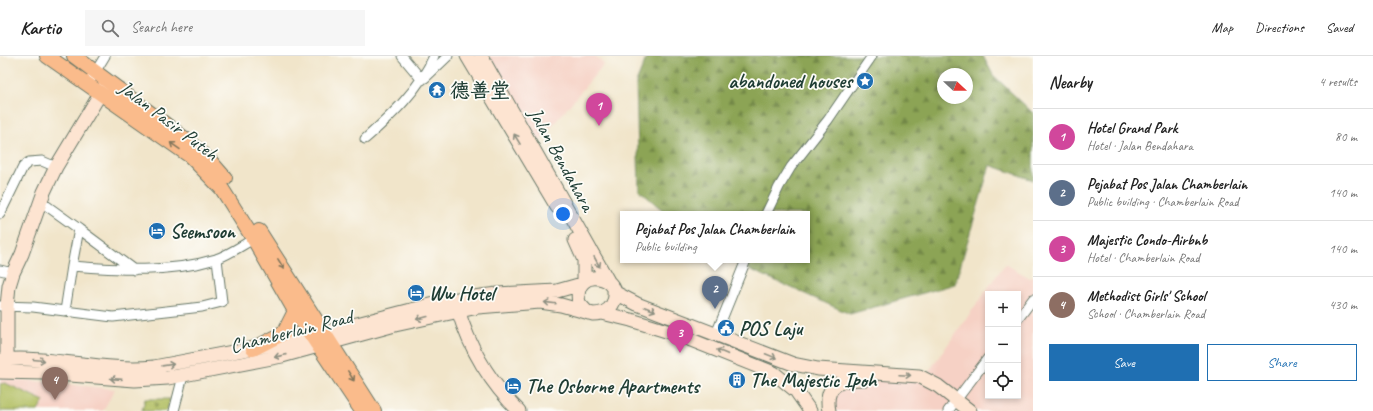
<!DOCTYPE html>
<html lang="en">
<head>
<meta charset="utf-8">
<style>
  :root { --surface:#fff; --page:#f6f6f6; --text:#222; --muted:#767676; --line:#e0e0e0; --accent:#1f6fb2 }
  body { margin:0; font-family:Caveat,"LXGW WenKai TC",sans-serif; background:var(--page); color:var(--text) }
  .controls { position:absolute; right:12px; bottom:12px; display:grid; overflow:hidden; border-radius:0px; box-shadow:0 2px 6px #0003 }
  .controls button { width:36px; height:36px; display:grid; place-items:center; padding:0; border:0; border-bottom:1px solid var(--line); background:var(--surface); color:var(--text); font:20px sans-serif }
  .compass { position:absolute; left:937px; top:12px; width:36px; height:36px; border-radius:50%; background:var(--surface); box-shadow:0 2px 6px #0003; rotate:112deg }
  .you { position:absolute; left:563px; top:158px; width:14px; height:14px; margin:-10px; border:3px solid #fff; border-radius:50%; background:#1a73e8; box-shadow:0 0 0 6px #1a73e833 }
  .badge { display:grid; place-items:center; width:26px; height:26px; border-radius:50%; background:var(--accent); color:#fff; font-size:13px; font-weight:700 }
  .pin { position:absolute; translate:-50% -33px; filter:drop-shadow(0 1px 2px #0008) }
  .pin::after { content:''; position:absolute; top:21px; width:14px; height:12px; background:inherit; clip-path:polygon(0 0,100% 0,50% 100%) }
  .popup { position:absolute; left:620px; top:155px; width:190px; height:52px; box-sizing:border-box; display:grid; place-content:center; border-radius:0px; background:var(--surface); filter:drop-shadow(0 1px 3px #0005); font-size:13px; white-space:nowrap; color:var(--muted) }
  .popup b { font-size:15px; color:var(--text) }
  .popup::after { content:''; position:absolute; left:50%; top:100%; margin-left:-8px; border:8px solid transparent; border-top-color:var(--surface) }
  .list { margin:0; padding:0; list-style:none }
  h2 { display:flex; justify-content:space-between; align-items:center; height:52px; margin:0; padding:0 16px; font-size:17px }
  h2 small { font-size:13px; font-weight:400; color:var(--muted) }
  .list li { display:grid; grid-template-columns:26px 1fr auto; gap:12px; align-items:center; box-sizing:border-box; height:56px; padding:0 16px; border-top:1px solid var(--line) }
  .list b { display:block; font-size:15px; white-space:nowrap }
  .list p { margin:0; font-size:13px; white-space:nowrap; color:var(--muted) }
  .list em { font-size:13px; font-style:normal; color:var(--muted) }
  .actions { display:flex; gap:8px; padding:12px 16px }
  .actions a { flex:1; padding:9px 0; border:1px solid var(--accent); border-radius:0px; text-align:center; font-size:14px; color:var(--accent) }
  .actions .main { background:var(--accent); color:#fff }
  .icon { flex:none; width:22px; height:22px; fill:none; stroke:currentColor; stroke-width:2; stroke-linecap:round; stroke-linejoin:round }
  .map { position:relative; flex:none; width:1033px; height:355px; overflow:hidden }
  header { display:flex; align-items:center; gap:24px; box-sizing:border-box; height:56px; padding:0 20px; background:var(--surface); border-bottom:1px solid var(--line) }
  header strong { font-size:19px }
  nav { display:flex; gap:22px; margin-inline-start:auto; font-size:14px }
  .search { width:280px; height:36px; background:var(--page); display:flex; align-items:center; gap:10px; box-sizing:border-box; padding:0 14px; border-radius:0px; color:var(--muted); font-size:15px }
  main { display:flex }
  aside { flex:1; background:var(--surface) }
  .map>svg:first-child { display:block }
  .built { fill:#f6d1c5; fill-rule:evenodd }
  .forest { fill:url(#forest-firs); stroke:#567044; fill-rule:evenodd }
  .cemetery { fill:url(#cemetery-stones); stroke:#687d49 }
  .garden { fill:#b0bd5e; stroke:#687d49 }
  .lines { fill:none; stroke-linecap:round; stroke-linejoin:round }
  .street-casing { stroke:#687868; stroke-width:11 }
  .secondary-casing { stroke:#687868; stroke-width:15 }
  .primary-casing { stroke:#687868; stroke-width:16 }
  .street { stroke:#fff; stroke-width:9 }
  .secondary { stroke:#fde4d1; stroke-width:13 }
  .primary { stroke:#fabb8b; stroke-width:14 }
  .oneway { stroke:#8e9082 }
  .oneway2 { stroke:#82765b }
  .labels { text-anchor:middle; stroke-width:3.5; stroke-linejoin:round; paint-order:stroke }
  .poi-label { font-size:20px; font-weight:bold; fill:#1f3d34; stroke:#fdfcf7; text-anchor:start }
  .street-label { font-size:20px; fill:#1f3d34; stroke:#fdfcf7 }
</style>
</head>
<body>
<header>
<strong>Kartio</strong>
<div class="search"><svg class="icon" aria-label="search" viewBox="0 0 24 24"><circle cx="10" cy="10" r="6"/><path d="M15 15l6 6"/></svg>Search here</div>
<nav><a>Map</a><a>Directions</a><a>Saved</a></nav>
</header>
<main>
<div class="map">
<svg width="1033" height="355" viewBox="0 0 1033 355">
  <defs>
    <pattern id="forest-firs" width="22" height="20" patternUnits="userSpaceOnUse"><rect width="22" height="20" fill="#8ca455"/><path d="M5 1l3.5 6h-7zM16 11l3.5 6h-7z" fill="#728747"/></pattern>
    <pattern id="cemetery-stones" width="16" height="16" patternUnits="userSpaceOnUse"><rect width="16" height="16" fill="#b0bd5e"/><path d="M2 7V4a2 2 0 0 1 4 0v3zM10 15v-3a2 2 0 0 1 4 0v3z" fill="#8f9b4e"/></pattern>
  </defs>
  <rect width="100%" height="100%" fill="#fdfcf7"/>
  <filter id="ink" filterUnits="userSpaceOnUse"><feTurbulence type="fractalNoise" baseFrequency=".025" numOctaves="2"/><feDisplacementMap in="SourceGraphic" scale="8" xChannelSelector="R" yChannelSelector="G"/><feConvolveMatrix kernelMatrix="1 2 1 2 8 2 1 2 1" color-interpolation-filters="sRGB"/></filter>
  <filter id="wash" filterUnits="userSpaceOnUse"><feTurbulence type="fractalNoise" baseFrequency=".012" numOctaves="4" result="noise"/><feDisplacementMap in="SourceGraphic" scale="16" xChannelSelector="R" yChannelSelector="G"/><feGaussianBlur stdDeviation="0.9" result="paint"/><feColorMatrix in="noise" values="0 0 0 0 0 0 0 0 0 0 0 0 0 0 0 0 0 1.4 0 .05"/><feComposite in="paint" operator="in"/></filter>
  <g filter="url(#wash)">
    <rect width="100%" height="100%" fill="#f1e5ca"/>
    <path class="built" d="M489 0H595L604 8 537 88Z
      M1005 208 1030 222 1033 220V355H829V340L850 317 924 322ZM988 238H1018V340H988Z
      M0 322H3L115 333 103 355H0Z"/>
    <path class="forest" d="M647 0H983L993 19 1033 57V124L990 109 955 228 850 258 729 204H807V158H667L639 134 636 27ZM943 18H967V42H943Z"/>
    <path class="cemetery" d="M145 343H170L167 355H142Z"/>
    <path class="garden" d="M5 327 44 345 38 355H0V328Z"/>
  </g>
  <g filter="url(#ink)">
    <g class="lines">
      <defs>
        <path id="street" d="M402 0 422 24
          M425 22 448 0
          M88 28 105 0
          M365 83C392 59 419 34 434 0
          M40 145 79 173 72 210C120 214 170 217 216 203 230 198 244 188 257 181
          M0 158 23 111 29 106 42 105 56 111
          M766 158 779 131 791 111 828 64 872 0
          M79 173 134 214
          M0 214 13 217
          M0 250 33 251 113 261 202 251 222 246 217 203
          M65 255 72 210
          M1018 263 1033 243
          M716 278 746 204
          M174 355 183 320
          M948 355 988 302"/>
        <path id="secondary" d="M467 0 557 151
          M481 0 608 225
          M575 184 584 204V226
          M614 236 637 248 793 308 818 313 919 320 938 330 970 355
          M458 254C470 293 490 327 519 355
          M602 257 631 264 676 278 774 317 796 335 810 355
          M7 303V250L9 230 13 217 22 198 44 136 56 111 106 28
          M0 304C51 299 103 316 154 311L291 285 450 244 497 238 557 235 582 228
          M0 316 44 317 135 324 168 322 282 300 395 269 478 251 540 246 561 249 593 258C601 258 608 256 612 249 629 220 571 207 579 247L588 257
          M829 355C823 326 844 323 866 323"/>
        <path id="primary" d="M47 0 190 100 222 133 256 187 295 255 362 355
          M74 0 189 86 212 107 225 122
          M259 175 374 355
          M253 293 284 277 295 255"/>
      </defs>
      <use href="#street" class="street-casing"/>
      <use href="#secondary" class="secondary-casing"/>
      <use href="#primary" class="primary-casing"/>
      <use href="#street" class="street"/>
      <use href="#secondary" class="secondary"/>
      <use href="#primary" class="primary"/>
    </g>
    <defs><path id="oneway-shaft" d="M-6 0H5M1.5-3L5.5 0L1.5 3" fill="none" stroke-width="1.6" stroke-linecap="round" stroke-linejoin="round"/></defs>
    <g class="oneway">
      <use href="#oneway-shaft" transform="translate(517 83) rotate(-121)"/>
      <use href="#oneway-shaft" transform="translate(597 206) rotate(61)"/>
      <use href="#oneway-shaft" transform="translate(550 247) rotate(-173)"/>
      <use href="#oneway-shaft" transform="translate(650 253) rotate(21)"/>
      <use href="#oneway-shaft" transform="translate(422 262) rotate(166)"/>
      <use href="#oneway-shaft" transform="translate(722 296) rotate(-157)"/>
      <use href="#oneway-shaft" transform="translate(280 300) rotate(167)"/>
      <use href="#oneway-shaft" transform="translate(771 300) rotate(22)"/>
      <use href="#oneway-shaft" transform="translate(39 304) rotate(5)"/>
      <use href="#oneway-shaft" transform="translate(168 309) rotate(-8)"/>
      <use href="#oneway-shaft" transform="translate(905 319) rotate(3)"/>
      <use href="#oneway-shaft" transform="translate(116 323) rotate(-176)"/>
    </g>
    <g class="oneway2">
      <use href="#oneway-shaft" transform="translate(175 90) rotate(-145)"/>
      <use href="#oneway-shaft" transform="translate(281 208) rotate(58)"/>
      <use href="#oneway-shaft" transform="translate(351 320) rotate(58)"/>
    </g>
  </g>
  <defs>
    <symbol id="sight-disc" viewBox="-11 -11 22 22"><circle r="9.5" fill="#1f6fb2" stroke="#fdfcf7"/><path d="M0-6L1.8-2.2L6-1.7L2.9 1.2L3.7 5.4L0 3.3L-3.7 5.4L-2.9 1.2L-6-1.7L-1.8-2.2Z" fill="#fff"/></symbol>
    <symbol id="temple-disc" viewBox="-11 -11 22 22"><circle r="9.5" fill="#1f6fb2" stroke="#fdfcf7"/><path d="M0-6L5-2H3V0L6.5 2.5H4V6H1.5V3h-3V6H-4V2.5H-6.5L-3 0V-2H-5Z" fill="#fff"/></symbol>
    <symbol id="hotel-disc" viewBox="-11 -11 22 22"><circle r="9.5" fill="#1f6fb2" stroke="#fdfcf7"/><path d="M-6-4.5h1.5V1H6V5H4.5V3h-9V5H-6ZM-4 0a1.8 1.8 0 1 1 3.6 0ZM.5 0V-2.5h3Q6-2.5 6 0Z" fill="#fff"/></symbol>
    <symbol id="civic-disc" viewBox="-11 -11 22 22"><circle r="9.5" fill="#1f6fb2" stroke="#fdfcf7"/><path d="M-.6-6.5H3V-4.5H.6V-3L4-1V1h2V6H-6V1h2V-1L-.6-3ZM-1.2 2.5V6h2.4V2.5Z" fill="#fff"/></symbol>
    <symbol id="building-disc" viewBox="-11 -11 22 22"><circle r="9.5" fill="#1f6fb2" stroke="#fdfcf7"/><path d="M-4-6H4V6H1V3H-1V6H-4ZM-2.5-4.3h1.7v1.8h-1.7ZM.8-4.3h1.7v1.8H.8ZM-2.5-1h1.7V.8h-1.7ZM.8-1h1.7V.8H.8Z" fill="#fff"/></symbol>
  </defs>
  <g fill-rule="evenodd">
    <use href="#sight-disc" x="855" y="15" width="20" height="20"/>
    <use href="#temple-disc" x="427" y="24" width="20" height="20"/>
    <use href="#hotel-disc" x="147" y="165" width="20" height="20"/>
    <use href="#hotel-disc" x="406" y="227" width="20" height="20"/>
    <use href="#civic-disc" x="716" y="262" width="20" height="20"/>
    <use href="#building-disc" x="727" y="314" width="20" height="20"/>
    <use href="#hotel-disc" x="503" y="320" width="20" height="20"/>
  </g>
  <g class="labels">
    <g class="poi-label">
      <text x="852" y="32" text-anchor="end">abandoned houses</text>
      <text x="450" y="41">德善堂</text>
      <text x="170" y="182">Seemsoon</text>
      <text x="429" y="244">Ww Hotel</text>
      <text x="739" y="279">POS Laju</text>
      <text x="750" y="331">The Majestic Ipoh</text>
      <text x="526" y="337">The Osborne Apartments</text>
    </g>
    <g class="street-label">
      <text transform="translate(169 64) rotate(37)" y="7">Jalan Pasir Puteh</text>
      <text transform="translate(562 103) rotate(61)" y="7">Jalan Bendahara</text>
      <text transform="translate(291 275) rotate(-14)" y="7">Chamberlain Road</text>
    </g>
  </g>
</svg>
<div class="controls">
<button>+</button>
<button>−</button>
<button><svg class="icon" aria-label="locate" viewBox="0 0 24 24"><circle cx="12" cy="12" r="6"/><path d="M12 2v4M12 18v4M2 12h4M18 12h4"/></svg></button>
</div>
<svg class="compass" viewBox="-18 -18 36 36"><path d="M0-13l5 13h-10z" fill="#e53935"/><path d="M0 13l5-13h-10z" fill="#767676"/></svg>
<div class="you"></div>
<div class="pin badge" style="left:599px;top:70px;background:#d1479c">1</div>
<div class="pin badge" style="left:715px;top:253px;background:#5c6f8a">2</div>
<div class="popup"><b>Pejabat Pos Jalan Chamberlain</b>Public building</div>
<div class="pin badge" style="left:680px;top:297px;background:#d1479c">3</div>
<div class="pin badge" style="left:55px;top:344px;background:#8d6e63">4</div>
</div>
<aside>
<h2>Nearby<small>4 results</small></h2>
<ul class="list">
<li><span class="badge" style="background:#d1479c">1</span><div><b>Hotel Grand Park</b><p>Hotel · Jalan Bendahara</p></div><em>80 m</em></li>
<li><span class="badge" style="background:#5c6f8a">2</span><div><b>Pejabat Pos Jalan Chamberlain</b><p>Public building · Chamberlain Road</p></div><em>140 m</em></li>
<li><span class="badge" style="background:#d1479c">3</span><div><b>Majestic Condo-Airbnb</b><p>Hotel · Chamberlain Road</p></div><em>140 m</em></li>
<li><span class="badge" style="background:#8d6e63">4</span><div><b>Methodist Girls' School</b><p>School · Chamberlain Road</p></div><em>430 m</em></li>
</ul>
<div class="actions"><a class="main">Save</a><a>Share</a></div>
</aside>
</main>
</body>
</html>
